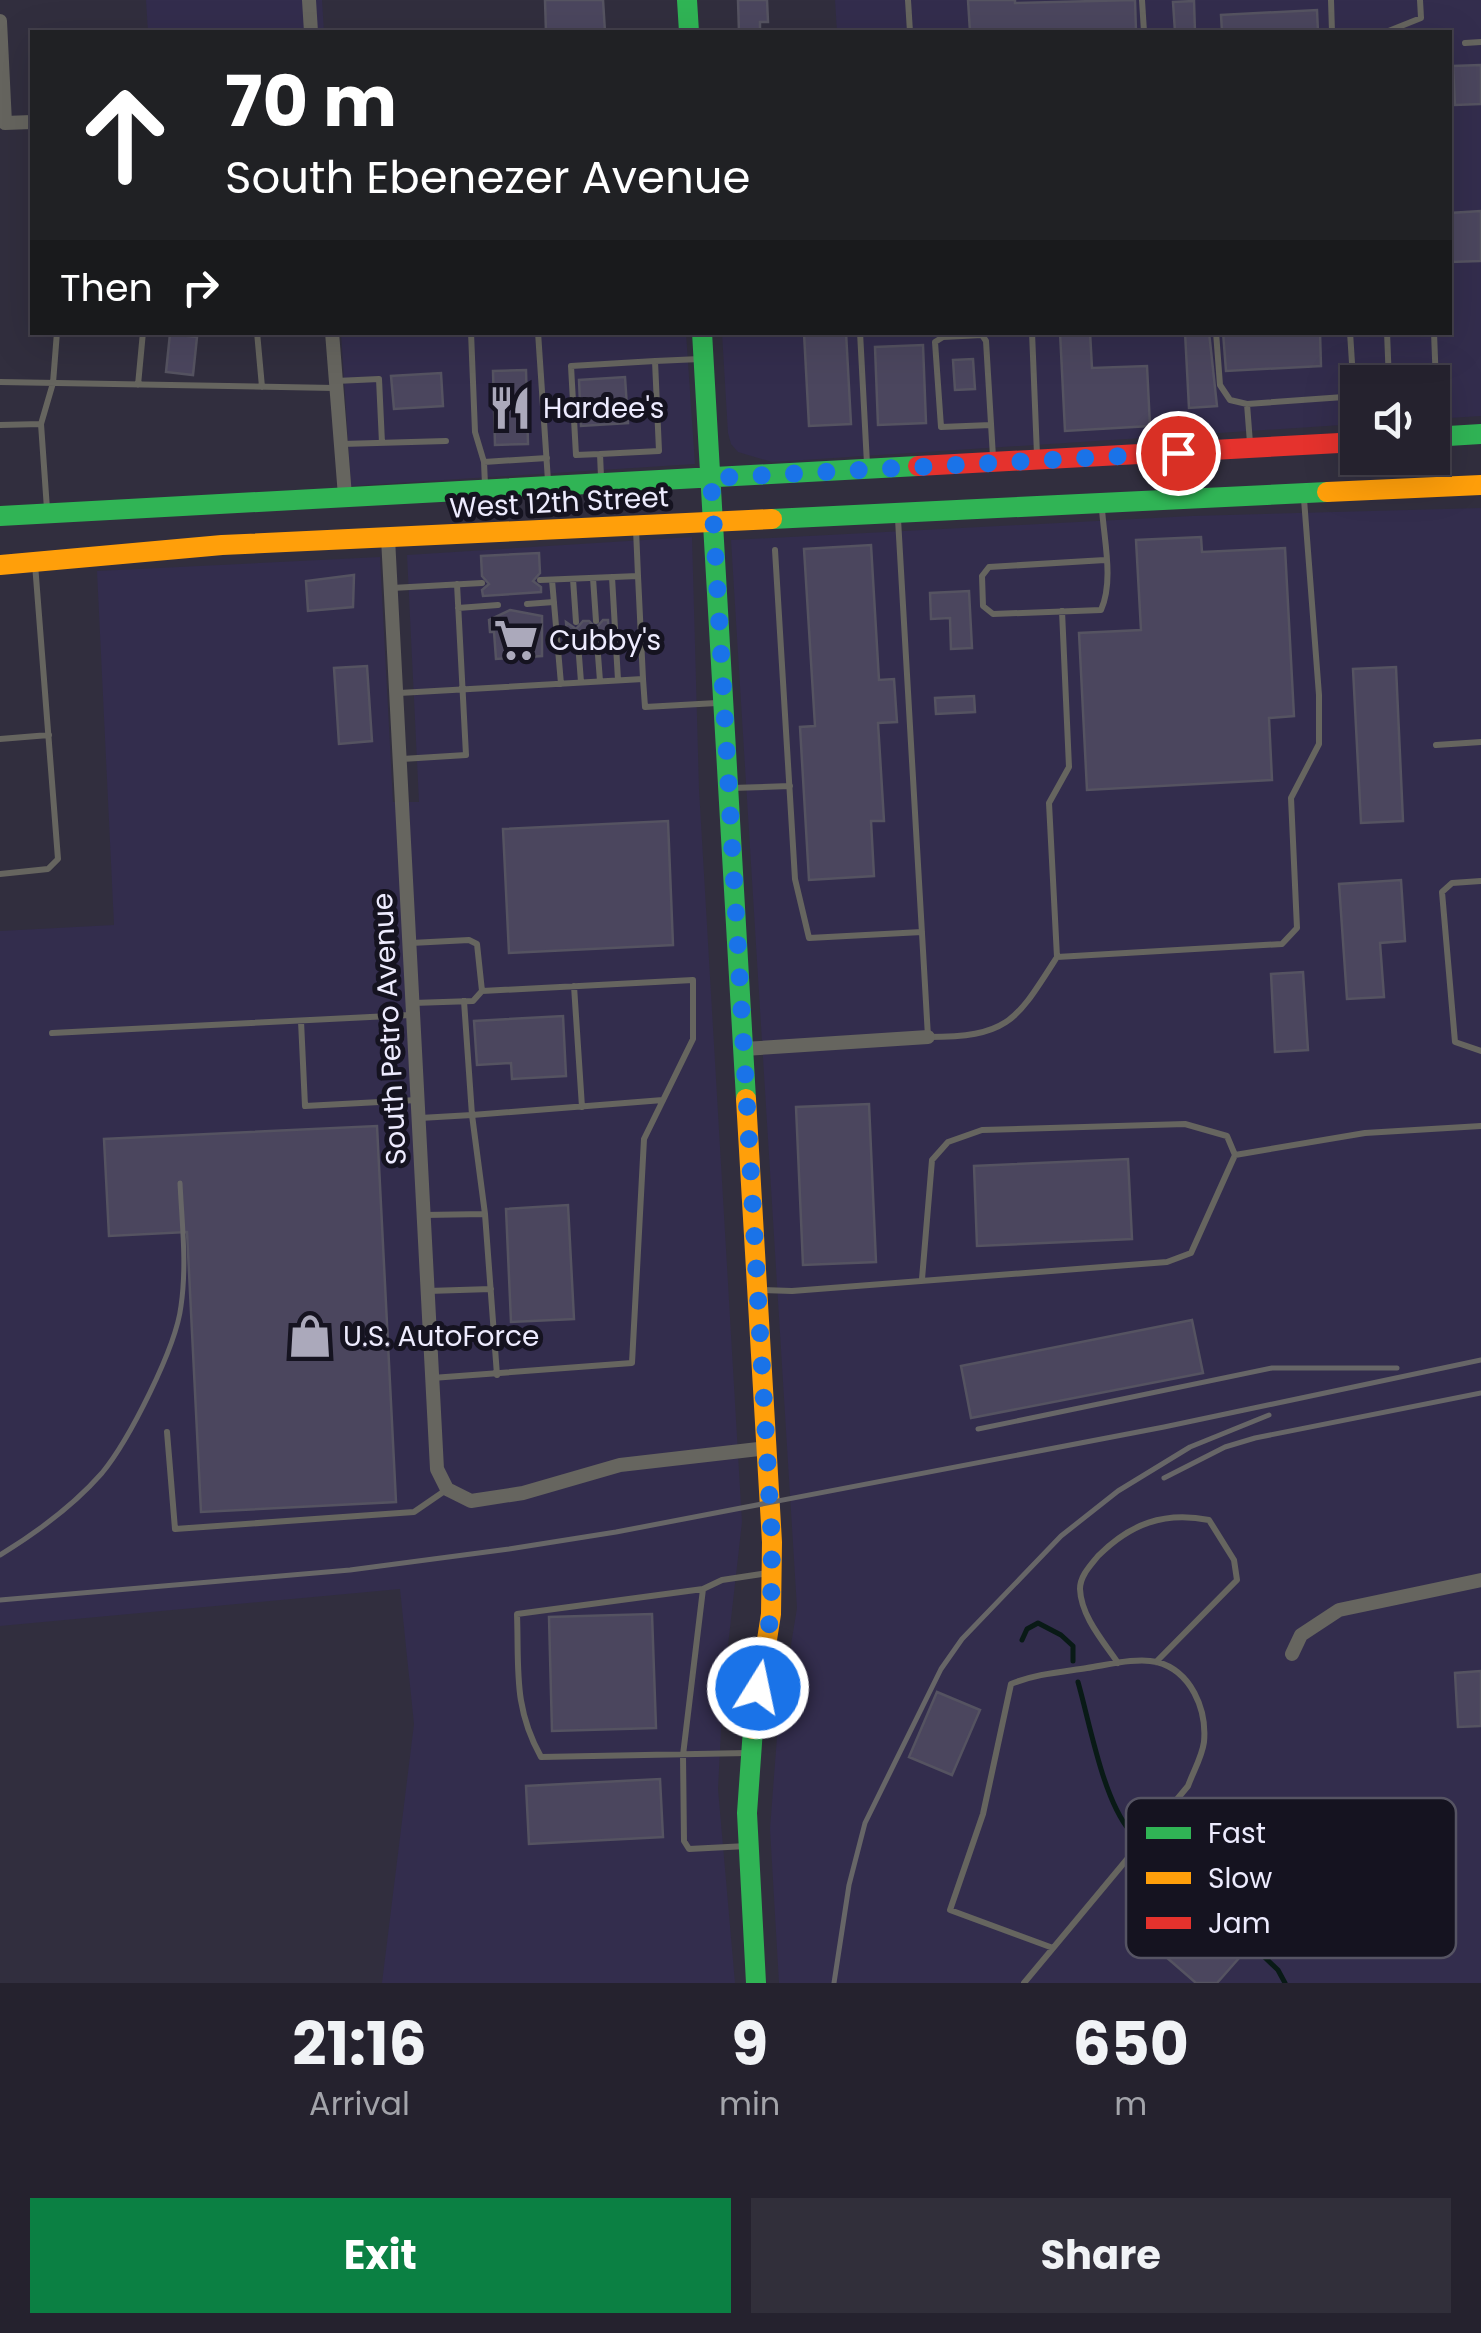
<!DOCTYPE html>
<style>
body{margin:0;font-family:Poppins,sans-serif;background:#312f3a;color:#f1f3f6;height:100vh;display:flex;flex-direction:column;font-size:38px;white-space:nowrap}
*{box-sizing:border-box;margin:0}
p{font-size:32px;color:#a3a4aa}
.icon{flex:none;width:55px;height:55px;fill:none;stroke:currentColor;stroke-width:2;stroke-linecap:round;stroke-linejoin:round}
.map{position:relative;height:1983px;overflow:hidden}
.panel{display:flex;flex-direction:column;background:#25222e;flex:1}
.panel>*{flex:none}
.banner{position:absolute;left:30px;top:30px;width:1422px;height:305px;border-radius:0px;box-shadow:0 10px 40px #0002,0 0 0 2px #423f4a;background:#202124;color:#fff;overflow:hidden}
.tools{position:absolute;left:1340px;top:365px;display:grid;gap:20px}
.tools a{display:grid;place-items:center;width:110px;height:110px;border-radius:0px;background:#25222e;box-shadow:0 10px 40px #0002,0 0 0 2px #423f4a;font-size:50px}
.pin{position:absolute;display:grid;place-items:center;width:85px;height:85px;color:#fff;margin:-42px;border:5px solid #fff;border-radius:50%;box-shadow:0 2px 10px #0007}
.me{position:absolute;width:110px;margin:-55px;rotate:10deg;stroke-linejoin:round;filter:drop-shadow(0 0 8px #0008)}
.turn{display:flex;align-items:center;gap:35px;height:210px;padding:0 30px;font-size:45px}
.turn .icon{width:130px;height:130px;stroke-width:2.5}
.turn b{display:block;font-size:70px;line-height:85px}
.then{display:flex;align-items:center;height:95px;padding:0 30px;background:#0003;gap:20px;font-size:38px}
.eta{display:flex;justify-content:space-evenly;align-items:center;height:170px;text-align:center}
.eta b{font-size:60px;font-weight:700;line-height:70px}
.button{display:flex;gap:20px;margin-top:auto;padding:20px 30px}
.button a{flex:1;height:115px;border-radius:0px;background:#0b8043;color:#fff;font-size:40px;font-weight:700;line-height:115px;text-align:center}
.button a+a{background:#312f3a;color:#f1f3f6}
.map>svg:first-child{display:block}
</style>
<div class="map">
<svg width="1481" height="1983" viewBox="0 0 1481 1983">
<rect width="100%" height="100%" fill="#312e3e"/>
<path fill="#332d4d" d="M146,0H322L324,32H148Z
M835,0H1481V416L1433,419L1432,382H1358L1357,424L772,462L738,452L731,444L728,433L722,333L1450,332V32H837Z
M341,333H686L695,464L351,486Z
M1481,508V1983H779L770,1829L778,1724L797,1608L731,540L1192,516Z
M692,537L699,789L742,1522L723,1690L718,1789L735,1983H382L414,1724L400,1589L0,1626V931L114,925L97,571L380,557L393,802H419L407,555Z"/>
<g fill="none" stroke-linecap="round" stroke-linejoin="round">
<path stroke="#091a16" stroke-width="5" d="M1022,1640L1027,1629L1038,1623L1061,1635L1073,1646V1661
M1078,1682C1090,1724 1103,1799 1130,1831
M1154,1851L1178,1893L1255,1948L1278,1970L1285,1983"/>
</g>
<path fill="#4b465e" stroke="#555361" stroke-width="2.5" d="M545,0H603L605,32H546Z
M738,0H767L768,22H760V32H739Z
M968,0H1015V3L1135,0L1136,32H970Z
M1194,1L1195,32H1175L1173,2Z
M1317,10L1318,32H1222L1221,15Z
M1481,65V104L1455,105L1453,66Z
M1481,211V261L1450,262V213Z
M846,332L851,424L809,426L804,333Z
M1060,332H1090L1092,368L1147,366L1150,426L1065,431Z
M1185,332H1209L1217,406L1189,408Z
M1223,332H1320L1321,366L1226,371Z
M170,334L197,337L193,375L166,372Z
M923,345L926,423L878,425L875,347Z
M973,359L975,389L955,390L953,360Z
M526,370L528,444L495,445L493,371Z
M441,373L443,406L394,409L391,376Z
M625,377L628,423L581,426L579,380Z
M1201,537L1202,552L1285,548L1294,716L1269,718L1272,780L1087,790L1079,633L1141,630L1136,540Z
M871,545L879,680L894,679L897,722L878,723L884,821H871L874,876L809,880L800,727L815,726L804,549Z
M539,553L540,573L533,581L541,587V592L483,596L482,590L489,584L482,576L481,556Z
M354,575L353,607L308,611L306,581Z
M969,591L972,648L951,649L950,618L931,619L930,593Z
M510,610L542,616V656L496,659L494,632H490L489,620Z
M603,620H608L609,642H604L597,635L590,643H585L578,636L568,644L566,622L576,629L583,621H589L596,628Z
M367,666L372,741L339,744L334,668Z
M1396,667L1403,821L1361,823L1353,669Z
M974,696L975,712L936,714L935,698Z
M668,821L673,945L509,953L503,829Z
M1401,880L1405,941L1380,943L1384,997L1347,999L1339,884Z
M1303,972L1308,1050L1275,1052L1271,974Z
M563,1016L566,1076L512,1079L511,1063L477,1065L474,1021Z
M869,1104L876,1262L803,1265L796,1107Z
M377,1126L396,1502L201,1512L187,1232L109,1236L104,1139Z
M1128,1159L1132,1239L977,1246L974,1166Z
M568,1205L574,1319L511,1322L506,1209Z
M1192,1320L1203,1373L971,1418L961,1366Z
M652,1614L656,1728L552,1731L549,1617Z
M1481,1671V1726L1458,1727L1455,1673Z
M937,1692L980,1710L952,1775L909,1757Z
M660,1779L663,1837L529,1844L526,1786Z
M1188,1913L1240,1957L1217,1983H1196L1157,1949Z"/>
<g fill="none" stroke-linecap="round" stroke-linejoin="round">
<path stroke="#66655f" stroke-width="6" d="M908,0L910,32
M1142,0L1144,32
M1331,0L1332,32
M1386,32L1421,18L1420,0
M1465,43L1481,42
M257,332L262,387
M471,332L475,432L484,462L547,458
M538,332L548,481
M860,332L867,464
M1032,332L1037,455
M1216,332L1220,385L1230,400L1247,404L1358,396
M1350,332L1357,441
M1387,332L1389,382
M336,381L379,379L382,443
M0,382L334,388
M138,385L143,332
M1432,389L1436,385L1434,332
M1247,404L1250,443
M0,425L41,424
M991,425L941,427L935,342L943,337L982,335L986,341L993,457
M342,444L446,441
M600,454L576,455L571,366L655,361
M484,462L485,485
M601,477L600,454L659,451L655,361L700,359
M47,509L41,424L53,383L57,332
M1102,509C1104,540 1114,581 1101,610L993,614L983,606L982,576L989,567L1105,560
M898,519L928,1037C1009,1037 1016,1021 1057,957L1282,944L1297,928L1291,798L1319,744V695L1304,499
M775,550L795,879L809,938L922,932
M612,577L618,680
M593,578L596,621
M573,579L576,622
M540,580L638,576L636,529
M552,580L561,684
M392,588L482,583
M527,604L554,602
M458,608L498,605
M597,642L600,681
M578,643L581,682
M643,679L645,707L717,703
M399,693L643,679L638,576
M0,739L49,735
M1436,745L1481,742
M402,759L466,755L457,584
M731,788L790,786
M0,874L48,869L58,859L35,564
M1481,881L1452,883L1442,892L1455,1042L1481,1051
M411,943L469,940L477,944L482,991L473,1001L413,1003
M1057,957L1049,803L1069,767L1062,611
M574,986L582,1107
M301,1021L305,1106L417,1100
M52,1033L410,1015
M420,1118L472,1115L464,1001
M1235,1155L1365,1133L1481,1126
M485,1214L497,1375
M424,1215L485,1214L472,1115L663,1100
M759,1290L792,1291L1167,1262L1191,1253L1235,1155L1227,1136L1185,1124L982,1130L948,1142L932,1160L922,1279
M428,1291L491,1289
M432,1378L632,1363L644,1139L693,1039V980L482,991
M167,1432L175,1529L414,1512L446,1490
M703,1589L517,1614C519,1669 513,1707 541,1757L748,1753
M1118,1663C1103,1641 1081,1616 1080,1589C1080,1576 1090,1566 1098,1556C1130,1524 1164,1511 1209,1520L1234,1560L1237,1580L1156,1662
M747,1846L689,1849L684,1841L683,1755L703,1589L722,1580L768,1573
M1024,1983L1188,1786C1193,1772 1202,1757 1204,1742C1207,1709 1191,1671 1157,1662C1137,1657 1107,1665 1087,1668C1061,1672 1035,1674 1011,1684L983,1814L950,1910L1053,1948"/>
<path stroke="#66655f" stroke-width="14" d="M309,0L311,32
M0,21L5,123L32,122
M332,332L345,496
M388,538L437,1469L447,1489L471,1501L523,1493L620,1465L767,1448
M744,1049L928,1037
M1292,1654L1301,1635L1339,1610L1481,1580"/>
<path stroke="#30b455" stroke-width="20" d="M687,0L689,32
M702,332L746,1099
M1432,437L1481,434
M0,516L918,466
M772,519L1327,492
M753,1729L747,1813L756,1983"/>
<path stroke="#ff9f0a" stroke-width="20" d="M1327,492L1481,485
M0,565L222,545L772,519
M746,1099L772,1542L771,1614L753,1729"/>
<path stroke="#e5322d" stroke-width="20" d="M918,466L1358,442"/>
<path stroke="#676667" stroke-width="5" d="M978,1429L1272,1368H1397
M1164,1478L1225,1447L1255,1438L1481,1393
M0,1555C36,1533 74,1505 102,1473C129,1440 176,1348 181,1306C187,1265 182,1224 180,1183
M0,1600L350,1570L509,1549L616,1532L1164,1427L1481,1360
M834,1983L849,1885L865,1823L941,1669L962,1639L1061,1536L1118,1491L1190,1447L1269,1415"/>
</g>
<g fill="none" stroke-linecap="round" stroke-linejoin="round">
<path stroke="#1a73e8" stroke-width="18" stroke-dasharray="0 32.4" d="M758,1688L771,1614L772,1542L711,478L1178,453"/>
</g>
<defs>
<g id="restaurant-bare" transform="scale(3.45)"><path d="M-5-6h1v4h1v-4h1v4h1v-4h1v5L-1.5 .5V6h-2V.5L-5-1ZM5-6V6H3V1.5H1.5Q1.5-4 5-6Z" fill="#aba9bb" stroke="#151320" stroke-width="2.5" paint-order="stroke"/></g>
<g id="supermarket-bare" transform="scale(3.45)"><path d="M-6-5.5h2.5l.6 2H6L4.5 2H-2.5L-4.4-4H-6ZM-1.5 3.2a1.3 1.3 0 1 0 .1 0ZM3 3.2a1.3 1.3 0 1 0 .1 0Z" fill="#aba9bb" stroke="#151320" stroke-width="2.5" paint-order="stroke"/></g>
<g id="shop-bare" transform="scale(3.45)"><path d="M-5-2.5h2.3a2.7 3.5 0 0 1 5.4 0H5L5.5 6h-11ZM-1.5-2.5h3a1.5 2.3 0 0 0-3 0Z" fill="#aba9bb" stroke="#151320" stroke-width="2.5" paint-order="stroke"/></g>
</defs>
<g fill-rule="evenodd">
<use href="#restaurant-bare" x="510" y="408"/>
<use href="#supermarket-bare" x="516" y="640"/>
<use href="#shop-bare" x="310" y="1336"/>
</g>
<g text-anchor="middle" stroke-width="10" stroke-linejoin="round" paint-order="stroke">
<g font-size="28" fill="#edebfe" stroke="#151320" text-anchor="start">
<text x="543" y="418">Hardee's</text>
<text x="549" y="650">Cubby's</text>
<text x="343" y="1346">U.S. AutoForce</text>
</g>
<g font-size="28" fill="#edebfe" stroke="#151320">
<text transform="translate(559 502) rotate(-3)" y="10">West 12th Street</text>
<text transform="translate(389 1029) rotate(-93)" y="10">South Petro Avenue</text>
</g>
</g>
<rect x="1126" y="1798" width="330" height="160" rx="15" fill="#151320" stroke="#565463" stroke-width="2.5"/>
<rect x="1146" y="1827" width="45" height="12" fill="#30b455"/>
<rect x="1146" y="1872" width="45" height="12" fill="#ff9f0a"/>
<rect x="1146" y="1917" width="45" height="12" fill="#e5322d"/>
<g font-size="28" fill="#edebfe">
<text x="1208" y="1843">Fast</text>
<text x="1208" y="1888">Slow</text>
<text x="1208" y="1933">Jam</text>
</g>
</svg>
<div class="tools">
<a><svg class="icon" aria-label="sound" viewBox="0 0 24 24"><path d="M4 9h4l5-4v14l-5-4H4zM17 9q2 3 0 6"/></svg></a>
</div>
<div class="pin" style="left:1178px;top:453px;background:#d93025"><svg class="icon" aria-label="arrive" viewBox="0 0 24 24"><path d="M6 21V4h12l-3 4 3 4H6"/></svg></div>
<svg class="me" style="left:758px;top:1688px" viewBox="-20 -20 40 40"><circle r="17" fill="#1a73e8" stroke="#fff" stroke-width="3"/><path d="M0-11L8 9 0 5-8 9z" fill="#fff"/></svg>
<div class="banner">
<div class="turn"><svg class="icon" aria-label="ahead" viewBox="0 0 24 24"><path d="M12 20V5M6 11l6-6 6 6"/></svg><div><b>70 m</b>South Ebenezer Avenue</div></div>
<div class="then">Then<svg class="icon" aria-label="right" viewBox="0 0 24 24"><path d="M7 20v-9h11M14 6l5 5-5 5"/></svg></div>
</div>
</div>
<section class="panel">
<div class="eta">
<div><b>21:16</b><p>Arrival</p></div>
<div><b>9</b><p>min</p></div>
<div><b>650</b><p>m</p></div>
</div>
<div class="button"><a>Exit</a><a>Share</a></div>
</section>
